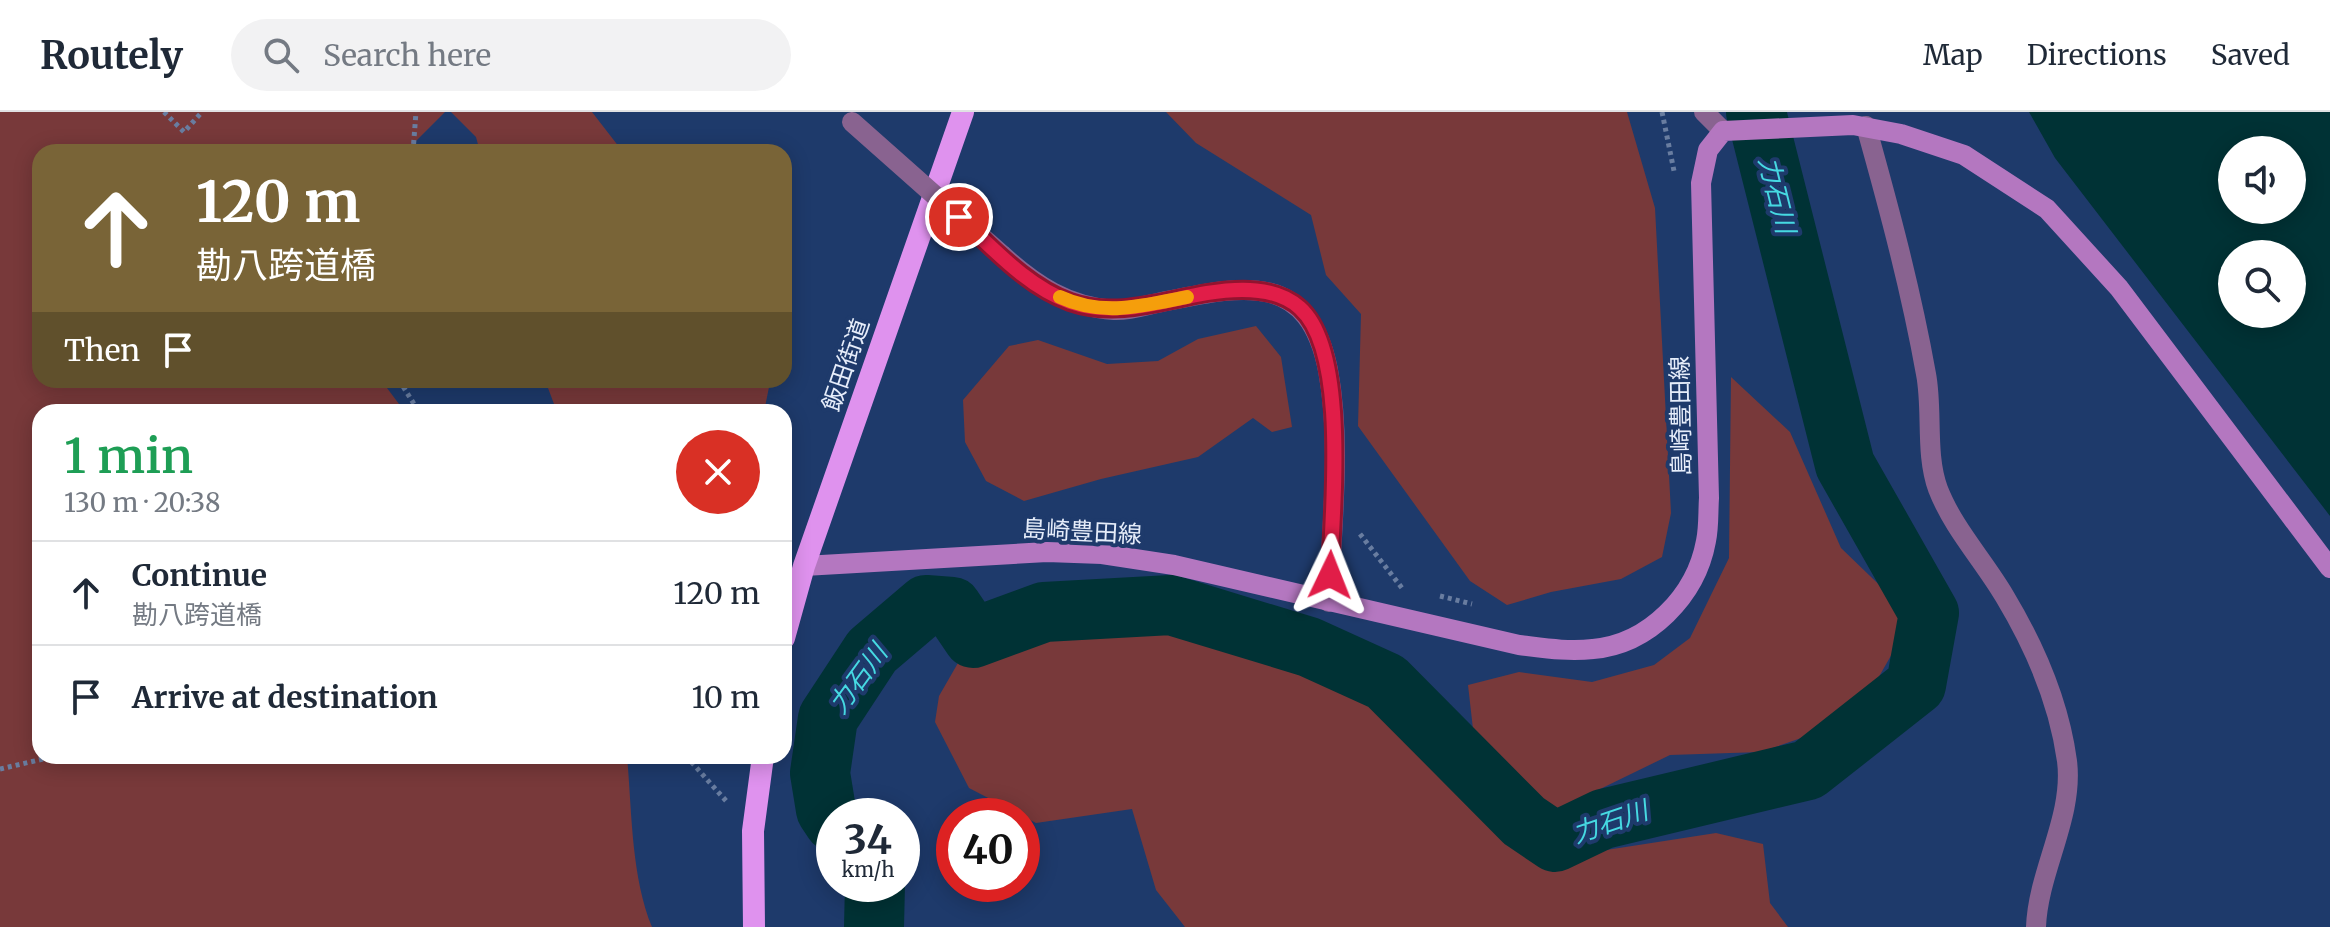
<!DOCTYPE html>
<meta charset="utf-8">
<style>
body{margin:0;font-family:Merriweather,"Noto Sans JP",serif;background:#f2f2f3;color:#1f2937;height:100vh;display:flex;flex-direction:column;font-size:30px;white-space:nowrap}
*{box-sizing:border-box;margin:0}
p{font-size:26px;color:#747a83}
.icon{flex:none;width:44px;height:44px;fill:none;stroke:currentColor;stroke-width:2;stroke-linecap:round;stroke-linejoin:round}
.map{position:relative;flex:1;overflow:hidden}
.side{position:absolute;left:32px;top:292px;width:760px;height:360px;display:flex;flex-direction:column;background:#fff;border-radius:24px;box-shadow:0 4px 20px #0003}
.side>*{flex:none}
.guide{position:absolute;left:32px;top:32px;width:760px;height:244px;border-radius:24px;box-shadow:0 4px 20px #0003;background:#796437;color:#fff;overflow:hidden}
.controls{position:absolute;left:2218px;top:24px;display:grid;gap:16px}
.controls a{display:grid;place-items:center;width:88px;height:88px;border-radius:50%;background:#fff;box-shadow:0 4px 20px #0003;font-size:40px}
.speed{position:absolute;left:816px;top:686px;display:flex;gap:16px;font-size:40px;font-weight:700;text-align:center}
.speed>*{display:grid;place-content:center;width:104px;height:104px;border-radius:50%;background:#fff;box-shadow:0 4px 20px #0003;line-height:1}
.speed small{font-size:20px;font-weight:400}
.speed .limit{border:12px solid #d22;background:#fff;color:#111}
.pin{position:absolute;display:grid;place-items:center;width:68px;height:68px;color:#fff;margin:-34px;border:4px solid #fff;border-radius:50%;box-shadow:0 2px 8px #0007}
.me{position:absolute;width:88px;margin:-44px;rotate:2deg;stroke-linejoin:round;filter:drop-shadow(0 0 6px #0008)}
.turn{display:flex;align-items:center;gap:28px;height:168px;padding:0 32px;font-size:36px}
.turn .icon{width:104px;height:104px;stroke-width:2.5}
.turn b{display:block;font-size:56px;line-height:68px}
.then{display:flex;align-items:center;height:76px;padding:0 32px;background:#0003;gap:16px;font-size:30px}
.round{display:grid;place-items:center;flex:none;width:84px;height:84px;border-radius:42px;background:#f2f2f3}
.overview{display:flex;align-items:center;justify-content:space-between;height:136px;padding:0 32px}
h1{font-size:48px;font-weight:600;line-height:60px;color:#1e9e55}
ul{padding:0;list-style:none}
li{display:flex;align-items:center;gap:24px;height:104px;padding:0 32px;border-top:2px solid #e0e1e3}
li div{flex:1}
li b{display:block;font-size:30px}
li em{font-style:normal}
header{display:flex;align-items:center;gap:48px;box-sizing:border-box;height:112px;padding:0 40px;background:#fff;border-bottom:2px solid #e0e1e3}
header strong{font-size:38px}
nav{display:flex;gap:44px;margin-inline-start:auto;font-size:28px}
.search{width:560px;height:72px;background:#f2f2f3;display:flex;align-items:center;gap:20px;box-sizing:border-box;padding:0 28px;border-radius:44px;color:#747a83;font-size:30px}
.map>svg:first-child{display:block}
</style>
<header>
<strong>Routely</strong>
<div class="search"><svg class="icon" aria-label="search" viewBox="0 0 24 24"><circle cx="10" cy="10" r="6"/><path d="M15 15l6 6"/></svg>Search here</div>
<nav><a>Map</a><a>Directions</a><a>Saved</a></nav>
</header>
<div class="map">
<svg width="2330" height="815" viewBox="0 0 2330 815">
<rect width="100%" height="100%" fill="#1e3a6b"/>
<path fill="#78393a" d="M0,0H445L405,40H40V268H381L405,300H40V644H627C632,699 631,764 652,815H0Z
M451,0H592L623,40H480L476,25Z
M1166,0H1627L1655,96L1671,401L1662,445L1621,467L1551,480L1507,493L1470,469L1358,314L1361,202L1326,163L1311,103L1196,31Z
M1256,214L1281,245L1292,315L1272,320L1253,306L1198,345L1101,367L1024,389L986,369L965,330L963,288L1009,234L1038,228L1107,252L1158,249L1198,227Z
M1731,265L1790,320L1841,436L1897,490L1904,521L1877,568L1807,624L1761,640L1670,643L1557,698L1521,673L1473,617L1468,573L1519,560L1592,570L1654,553L1690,526L1729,446Z
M545,268H765L769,275L764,300H557Z
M1095,517L1171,518L1278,541L1358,586L1430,641L1508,725L1548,747L1716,721L1763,732L1770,791L1788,815H1185L1156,778L1132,697L1036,711L969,676L935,610L939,584L962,544L993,537L1029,523Z"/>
<path fill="#003235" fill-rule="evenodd" d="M2029,0H2330V404L2055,46ZM2232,38H2292V98H2232ZM2232,142H2292V202H2232Z"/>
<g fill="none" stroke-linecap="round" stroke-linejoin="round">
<path stroke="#003235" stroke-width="60" d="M834,710L826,698L820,661L828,606L872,539L926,493L952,495L973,526L1044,500L1171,493L1309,535L1386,570L1524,709L1555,730L1603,707L1808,658L1916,573L1929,501L1845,353L1756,0
M874,815L875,772"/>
<path stroke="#697da0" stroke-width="5" stroke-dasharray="4 4" stroke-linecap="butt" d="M164,0L184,20L202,0
M1662,0L1674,59
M413,40L416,0
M399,268L419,300
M1360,422L1402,476
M1440,484L1472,492
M686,644L728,691
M0,657L56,644"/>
<path stroke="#896390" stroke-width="20" d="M1704,0L1723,19
M1866,14C1889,96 1911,178 1926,262C1933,298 1925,342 1938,377C1953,416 1984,449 2005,485C2035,535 2059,590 2067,649C2074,705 2038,759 2036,815"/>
<path stroke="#896390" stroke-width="20" d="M1002,143C1035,173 1068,195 1114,198C1129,199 1147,193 1162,190C1241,174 1308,157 1328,258C1342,333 1331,414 1329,490"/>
<path stroke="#b477c0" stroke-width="20" d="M804,454L1047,440L1102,442L1174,453L1519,533C1544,536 1568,540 1593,537C1649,532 1696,484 1706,429C1709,415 1708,400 1709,386L1701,71L1708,38L1723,19L1853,13L1901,22L1964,43L2047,97L2119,176L2330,456"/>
<path stroke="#df92ee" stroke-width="22" d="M784,526L804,454L963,0
M754,815L753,719L763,644"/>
<path stroke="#896390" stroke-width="20" d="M852,10L1002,143"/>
</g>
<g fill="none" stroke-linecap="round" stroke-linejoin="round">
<g stroke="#92132f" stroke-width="20">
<path id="route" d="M959,105C992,135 1026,174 1070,190C1116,206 1161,189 1207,181C1238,176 1276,174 1300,196C1349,240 1332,400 1330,463"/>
</g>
<use href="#route" stroke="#e11d48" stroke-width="14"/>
<path stroke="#f59e0b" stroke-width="14" d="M1060,185C1103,205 1142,194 1187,185"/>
</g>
<g text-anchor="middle" stroke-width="8" stroke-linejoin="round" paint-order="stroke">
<g font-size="24" fill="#e6edfa" stroke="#1e3a6b">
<text transform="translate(846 253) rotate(-71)" y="8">飯田街道</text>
<text transform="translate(1681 304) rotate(-91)" y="8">島崎豊田線</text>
<text transform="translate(1082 420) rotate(3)" y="8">島崎豊田線</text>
</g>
<g font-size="26" font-style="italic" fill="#46d9e2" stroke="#1e3a6b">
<text transform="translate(1777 83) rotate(76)" y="9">力石川</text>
<text transform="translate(858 567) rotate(-54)" y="9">力石川</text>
<text transform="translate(1610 710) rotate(-19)" y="9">力石川</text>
</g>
</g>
</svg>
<div class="controls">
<a><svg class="icon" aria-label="sound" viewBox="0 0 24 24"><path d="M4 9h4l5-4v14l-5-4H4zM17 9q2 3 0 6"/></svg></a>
<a><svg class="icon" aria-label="search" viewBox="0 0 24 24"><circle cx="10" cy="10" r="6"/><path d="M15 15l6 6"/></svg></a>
</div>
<div class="speed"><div>34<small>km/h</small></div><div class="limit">40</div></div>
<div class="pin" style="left:959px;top:105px;background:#d93025"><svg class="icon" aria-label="arrive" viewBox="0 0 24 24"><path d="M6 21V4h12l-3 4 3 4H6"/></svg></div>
<svg class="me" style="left:1330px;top:463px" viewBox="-20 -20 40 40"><path d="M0-17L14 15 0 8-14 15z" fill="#e11d48" stroke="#fff" stroke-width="4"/></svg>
<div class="guide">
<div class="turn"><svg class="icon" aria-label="ahead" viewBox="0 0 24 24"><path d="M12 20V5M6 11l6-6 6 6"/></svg><div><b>120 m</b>勘八跨道橋</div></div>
<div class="then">Then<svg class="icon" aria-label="arrive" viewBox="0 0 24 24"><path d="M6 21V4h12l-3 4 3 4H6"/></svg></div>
</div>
<section class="side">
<div class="overview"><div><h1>1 min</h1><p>130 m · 20:38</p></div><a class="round" style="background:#d93025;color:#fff"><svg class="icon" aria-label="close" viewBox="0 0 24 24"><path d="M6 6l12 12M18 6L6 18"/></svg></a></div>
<ul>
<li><svg class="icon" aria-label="ahead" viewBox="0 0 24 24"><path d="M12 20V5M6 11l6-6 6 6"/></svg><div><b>Continue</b><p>勘八跨道橋</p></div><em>120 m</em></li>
<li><svg class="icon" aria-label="arrive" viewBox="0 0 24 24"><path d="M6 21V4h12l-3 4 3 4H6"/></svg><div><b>Arrive at destination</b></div><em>10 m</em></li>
</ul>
</section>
</div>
